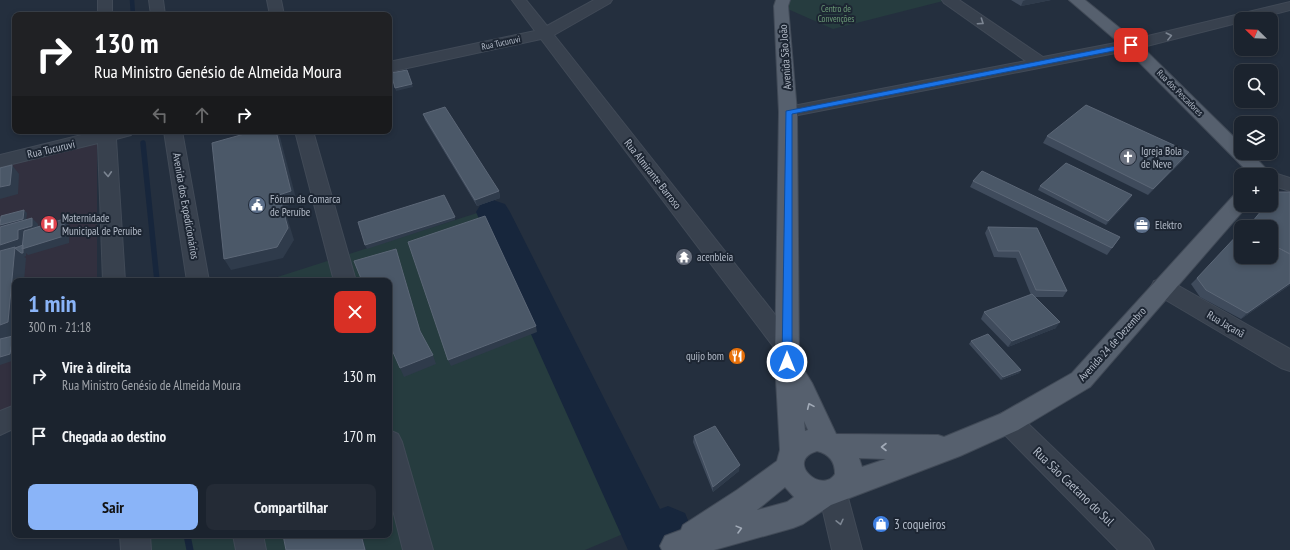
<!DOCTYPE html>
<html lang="pt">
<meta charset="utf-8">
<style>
body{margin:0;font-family:"PT Sans Narrow",sans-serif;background:#242b36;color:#f1f3f6;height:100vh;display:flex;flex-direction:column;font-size:15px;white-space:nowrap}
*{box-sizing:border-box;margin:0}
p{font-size:13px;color:#a0a4aa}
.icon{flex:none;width:22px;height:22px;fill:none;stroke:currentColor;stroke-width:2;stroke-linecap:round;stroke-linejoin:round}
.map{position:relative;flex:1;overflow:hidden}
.side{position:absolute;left:12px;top:278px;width:380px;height:260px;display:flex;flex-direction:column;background:#1b232e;border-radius:8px;box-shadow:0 2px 6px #0003,0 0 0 1px #39404a}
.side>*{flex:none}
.banner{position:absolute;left:12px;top:12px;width:380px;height:122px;border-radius:8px;box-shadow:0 2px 6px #0003,0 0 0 1px #39404a;background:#202124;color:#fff;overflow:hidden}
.needle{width:26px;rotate:293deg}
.buttons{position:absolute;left:1234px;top:12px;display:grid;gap:8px}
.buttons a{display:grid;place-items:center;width:44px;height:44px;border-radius:8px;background:#1b232e;box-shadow:0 2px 6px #0003,0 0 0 1px #39404a;font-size:20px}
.pin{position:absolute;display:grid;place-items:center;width:34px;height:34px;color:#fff;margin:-17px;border-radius:8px;box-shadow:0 2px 6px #0006}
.me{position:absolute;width:44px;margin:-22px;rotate:0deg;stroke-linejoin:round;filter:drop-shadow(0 0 3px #0008)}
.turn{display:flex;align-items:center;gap:14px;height:84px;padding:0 16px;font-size:18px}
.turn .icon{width:52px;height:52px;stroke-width:2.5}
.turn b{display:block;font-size:28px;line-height:34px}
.lanes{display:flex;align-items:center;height:38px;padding:0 16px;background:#0003;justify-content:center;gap:20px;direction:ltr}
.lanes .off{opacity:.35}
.round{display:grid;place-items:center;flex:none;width:42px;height:42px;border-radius:8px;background:#242b36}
.summary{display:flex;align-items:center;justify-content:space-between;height:68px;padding:0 16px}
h1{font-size:24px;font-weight:700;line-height:30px;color:#8ab4f8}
.button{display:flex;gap:8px;margin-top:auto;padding:8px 16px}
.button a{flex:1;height:46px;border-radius:8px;background:#8ab4f8;color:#111;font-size:16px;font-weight:700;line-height:46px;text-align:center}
.button a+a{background:#242b36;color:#f1f3f6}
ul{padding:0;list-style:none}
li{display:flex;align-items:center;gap:12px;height:60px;padding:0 16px}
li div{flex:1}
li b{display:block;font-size:15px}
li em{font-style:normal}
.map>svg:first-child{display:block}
</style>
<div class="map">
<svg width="1290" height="550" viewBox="0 0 1290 550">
<rect width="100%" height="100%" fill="#242f3e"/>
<path fill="#32303f" d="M97,142V281H15V404L0,411V167Z"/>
<path fill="#263c3f" d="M783,0H947L833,29L781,6Z
M502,205L642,526L585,550H142V535H389V281H265Z"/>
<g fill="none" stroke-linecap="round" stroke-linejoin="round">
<path stroke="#17263c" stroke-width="4.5" d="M132,0L133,15"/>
<path stroke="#17263c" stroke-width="5.5" d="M143,143L157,281"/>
<path stroke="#17263c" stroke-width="7" d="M187,535L190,550"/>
<path fill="#17263c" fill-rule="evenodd" d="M493,200L505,204L510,212L660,509L668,506L685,513L692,530L685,547L678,550H628L476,212L481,204Z"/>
<g stroke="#414a57" stroke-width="2">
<path id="minor" d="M98,0H112V15H98Z
M149,0H163L165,15H151Z
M267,0H281L284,15H270Z
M512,0H526L547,26L594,0H612L610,3L554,35L795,340L799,347L795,354L787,357L779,354L541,39L389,72V62L535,31Z
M942,0H959L1043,57L1131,40L1290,2V10L1255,19H1241V22L1131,50L788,117L782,116L779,112L782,108L788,107L1026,61L944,3Z
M98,131H134L131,135L116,139L125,281H103L98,143L0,167V155Z
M164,131H182L209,281H187Z
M295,131H313L356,281H334Z
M1162,279L1170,281L1290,349V371L1281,368L1154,293L1151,287L1154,281Z
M15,405V428L0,435V411Z
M1009,410L1018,414L1149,540L1154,550H1118L1000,430L996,422L1000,414Z
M389,430L398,434L402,442L433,550H403L389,494Z
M833,481L843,485L847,494L862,550H832L819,494L823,485Z
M120,535H150L151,550H121Z
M233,535H263L266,550H236Z"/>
</g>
<g stroke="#414a57" stroke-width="2">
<path id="tertiary" d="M1271,172L1290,178V191L1271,185V175H1263Z"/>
</g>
<g stroke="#414a57" stroke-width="2">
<path id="primary" d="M776,0H790L788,6L797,112L799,362L812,383L836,434L938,435L944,437L1000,414L1072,373L1234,195L1241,193V205H1248L1090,387L1018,430L960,456L831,505L803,524L793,528L714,550H662L660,546L665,536L681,530L683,525L737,490L777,461L780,450L775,362L779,112L774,6ZM804,421L808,430L805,431ZM817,451C829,454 835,461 835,474C822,495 784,461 817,451ZM859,458L886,459L862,467ZM785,487L794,497L787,502L757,510Z
M1069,0H1085L1137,42L1241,144V153H1251L1272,175L1271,176L1251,175L1125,48Z"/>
</g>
<use href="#minor" fill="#38414e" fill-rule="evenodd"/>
<use href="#tertiary" fill="#38414e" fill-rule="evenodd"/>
<use href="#primary" fill="#56606e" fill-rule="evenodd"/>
</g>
<path fill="#3f4b5c" d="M1011,0H1051L1021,6Z
M423,114L499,191L500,198L477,206L425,120Z
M1047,136L1185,158L1148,195L1043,143Z
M973,181L1120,237L1107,255L970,187Z
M1040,186L1130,199L1106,225L1038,190Z
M1290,192V285L1241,319L1200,297L1191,284L1197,278L1241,257Z
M988,227L1037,228L1067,291L1063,297H1034L1056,328L1008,347L981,319L984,312L1031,295L1016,258L994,257L985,233Z
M971,341L1021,370L1019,373L1001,380L969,344Z
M694,436L739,471L713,492L693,442Z"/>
<path fill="#2f3b4b" d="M1026,0H1051L1021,6L1023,1Z
M412,84L413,87L396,91L395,88Z
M276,131H277L280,137L297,202L284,207L294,240L283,258L231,270L224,259L279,195Z
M1189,152L1185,158L1148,195L1153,189Z
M12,165L19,174L18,194L0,199V187Z
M499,191L500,198L477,206L475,200Z
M1132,195L1130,199L1106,225L1108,221Z
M24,210L27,213L26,222L3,229L0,225Z
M455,217V220L367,249L365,245Z
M32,218L38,224V233L64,219L69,225V243L28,255L26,253V256L24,257L26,258L24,281H15V335L13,336L15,338V360L0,365V245L18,230Z
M396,249L423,339L420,331Z
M1290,283V285L1241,319L1247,313Z
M1060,322L1056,328L1008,347L1012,341Z
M536,326L537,332L451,366L448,360Z
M433,355L436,364L404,377L400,368Z
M1021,370L1019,373L1001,380L1003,377Z
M740,465L739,471L713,492V487Z
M361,535H362L366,550H365Z"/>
<path fill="#4b5868" stroke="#5c6777" d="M407,70L412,84L395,88L391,73Z
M1086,105L1189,152L1153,189L1047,136Z
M445,107L499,191L475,200L423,114Z
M255,131H276L291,191L279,195L288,228L277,247L224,259L212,143Z
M1066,163L1132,195L1108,221L1040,186Z
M12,165L10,185L0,187V168Z
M982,171L1120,237L1112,248L973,181Z
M1276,192H1290V254L1271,244V227H1248L1266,205H1271V199Z
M444,195L455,217L365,245L358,222Z
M24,210L23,219L0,225L1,216Z
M485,216L536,326L448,360L408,242Z
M32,218V226L18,230V239L0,245V227Z
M64,219V236L22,249L24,231Z
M988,227L1037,228L1067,291L1036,290L1019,251H998Z
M1241,231V257H1271V244L1290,254V283L1247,313L1206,290L1197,278Z
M23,245V253H21L15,248Z
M15,247L8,322L0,325V251Z
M396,249L420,331L433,355L400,368L389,343V281H362L354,261Z
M1032,294L1060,322L1012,341L984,312Z
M988,334L1021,370L1003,377L971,341Z
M13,336L10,354L0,357V339Z
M715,426L740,465L713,487L694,436Z
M283,535H361L365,550H286Z"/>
<defs><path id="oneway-chevron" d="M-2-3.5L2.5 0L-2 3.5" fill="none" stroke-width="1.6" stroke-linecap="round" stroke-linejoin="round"/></defs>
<g stroke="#7c8592">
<use href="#oneway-chevron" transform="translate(981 22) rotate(34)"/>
<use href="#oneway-chevron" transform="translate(1169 36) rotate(-14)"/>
<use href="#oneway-chevron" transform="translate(108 174) rotate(87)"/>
<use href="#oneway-chevron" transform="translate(840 522) rotate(77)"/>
</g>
<g stroke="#a1aab7">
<use href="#oneway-chevron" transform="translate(810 406) rotate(-114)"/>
<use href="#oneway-chevron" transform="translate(884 447) rotate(-180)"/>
<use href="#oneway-chevron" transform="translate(739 529) rotate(-15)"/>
</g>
<path fill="#1a73e8" stroke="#114b97" d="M1131,43L1135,45L1134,47L792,114V362L790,365L787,366L783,365L782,362L786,111Z"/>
<defs>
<g id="church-disc" transform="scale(0.9)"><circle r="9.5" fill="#6b7280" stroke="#1d2633"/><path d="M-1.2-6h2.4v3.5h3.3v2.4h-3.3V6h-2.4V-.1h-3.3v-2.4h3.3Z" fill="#fff"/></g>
<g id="civic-disc" transform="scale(0.9)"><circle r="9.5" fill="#5c6f8a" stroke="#1d2633"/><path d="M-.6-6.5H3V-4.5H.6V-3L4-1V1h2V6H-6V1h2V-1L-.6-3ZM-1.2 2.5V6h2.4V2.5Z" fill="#fff"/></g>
<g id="hospital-disc" transform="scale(0.9)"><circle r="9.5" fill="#e0444e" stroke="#1d2633"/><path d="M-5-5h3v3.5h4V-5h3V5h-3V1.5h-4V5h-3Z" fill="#fff"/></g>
<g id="office-disc" transform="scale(0.9)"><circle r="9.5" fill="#5c6f8a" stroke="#1d2633"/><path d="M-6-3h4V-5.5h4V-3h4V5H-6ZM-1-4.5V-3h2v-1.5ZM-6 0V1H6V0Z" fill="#fff"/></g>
<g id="temple-disc" transform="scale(0.9)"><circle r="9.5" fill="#6b7280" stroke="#1d2633"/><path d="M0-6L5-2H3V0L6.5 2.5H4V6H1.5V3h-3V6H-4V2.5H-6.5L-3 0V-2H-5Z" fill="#fff"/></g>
<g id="restaurant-disc" transform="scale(0.9)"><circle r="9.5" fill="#e8710a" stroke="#1d2633"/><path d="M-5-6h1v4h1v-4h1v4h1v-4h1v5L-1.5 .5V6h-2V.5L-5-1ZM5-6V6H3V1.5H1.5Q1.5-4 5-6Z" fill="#fff"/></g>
<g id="shop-disc" transform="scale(0.9)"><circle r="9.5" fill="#3f7fe0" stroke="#1d2633"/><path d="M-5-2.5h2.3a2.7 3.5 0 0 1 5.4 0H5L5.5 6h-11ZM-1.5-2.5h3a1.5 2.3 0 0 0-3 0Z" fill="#fff"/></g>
</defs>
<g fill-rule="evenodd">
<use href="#church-disc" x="1128" y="157"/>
<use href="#civic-disc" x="257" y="205"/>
<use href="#hospital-disc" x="49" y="224"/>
<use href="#office-disc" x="1142" y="225"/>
<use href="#temple-disc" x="684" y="257"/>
<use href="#restaurant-disc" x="737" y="356"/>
<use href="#shop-disc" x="881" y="524"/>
</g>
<g text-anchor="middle" stroke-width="4" stroke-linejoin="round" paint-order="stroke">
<g font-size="9" fill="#6b9a76" stroke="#1d2633">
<text x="836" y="12">Centro de<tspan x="836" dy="10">Convenções</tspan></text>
</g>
<g font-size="9" fill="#b4bcc9" stroke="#1d2633">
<text transform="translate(501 43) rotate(-12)" y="3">Rua Tucuruvi</text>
<text transform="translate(1180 93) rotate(45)" y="3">Rua dos Pescadores</text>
</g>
<g font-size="11" fill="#b4bcc9" stroke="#1d2633">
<text transform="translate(785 57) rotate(-94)" y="4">Avenida São João</text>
<text transform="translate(51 149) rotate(-13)" y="4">Rua Tucuruvi</text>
<text transform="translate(653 174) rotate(52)" y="4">Rua Almirante Barroso</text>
<text transform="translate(186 206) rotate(80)" y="4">Avenida dos Expedicionários</text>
<text transform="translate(1226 324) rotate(30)" y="4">Rua Jaçanã</text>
<text transform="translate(1112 344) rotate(-48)" y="4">Avenida 24 de Dezembro</text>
</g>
<g font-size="11" fill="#b4bcc9" stroke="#1d2633" text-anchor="start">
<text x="1141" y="155">Igreja Bola<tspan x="1141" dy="13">de Neve</tspan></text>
<text x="270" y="203">Fórum da Comarca<tspan x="270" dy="13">de Peruíbe</tspan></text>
<text x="62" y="222">Maternidade<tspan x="62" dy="13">Municipal de Peruibe</tspan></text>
<text x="1155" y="229">Elektro</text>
<text x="697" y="261">acenbleia</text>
<text x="724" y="360" text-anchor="end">quijo bom</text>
</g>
<g font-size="13" fill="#b4bcc9" stroke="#1d2633">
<text transform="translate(1074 486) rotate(44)" y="5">Rua São Caetano do Sul</text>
</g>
<g font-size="13" fill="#b4bcc9" stroke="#1d2633" text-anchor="start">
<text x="894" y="529">3 coqueiros</text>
</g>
</g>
</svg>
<div class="buttons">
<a><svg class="needle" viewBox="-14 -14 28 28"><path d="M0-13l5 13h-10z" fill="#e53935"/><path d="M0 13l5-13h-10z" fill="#a0a4aa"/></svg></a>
<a><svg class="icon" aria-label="search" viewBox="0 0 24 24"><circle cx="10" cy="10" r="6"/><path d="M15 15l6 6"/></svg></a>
<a><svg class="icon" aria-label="layers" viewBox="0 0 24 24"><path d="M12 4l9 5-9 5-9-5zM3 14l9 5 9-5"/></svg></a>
<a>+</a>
<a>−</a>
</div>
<div class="pin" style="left:1131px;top:45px;background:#d93025"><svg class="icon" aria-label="arrive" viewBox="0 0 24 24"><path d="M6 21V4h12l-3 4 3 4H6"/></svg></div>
<svg class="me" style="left:787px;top:362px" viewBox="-20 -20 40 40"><circle r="17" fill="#1a73e8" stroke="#fff" stroke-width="3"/><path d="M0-11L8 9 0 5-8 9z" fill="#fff"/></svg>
<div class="banner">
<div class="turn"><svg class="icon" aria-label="right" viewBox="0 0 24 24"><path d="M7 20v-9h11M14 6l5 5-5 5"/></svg><div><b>130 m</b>Rua Ministro Genésio de Almeida Moura</div></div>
<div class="lanes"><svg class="icon off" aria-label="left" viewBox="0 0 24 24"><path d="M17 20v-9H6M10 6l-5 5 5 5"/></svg><svg class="icon off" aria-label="ahead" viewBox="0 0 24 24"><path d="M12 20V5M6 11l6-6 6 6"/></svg><svg class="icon" aria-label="right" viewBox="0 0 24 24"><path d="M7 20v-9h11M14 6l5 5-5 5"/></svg></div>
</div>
<section class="side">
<div class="summary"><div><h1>1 min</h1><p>300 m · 21:18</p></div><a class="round" style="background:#d93025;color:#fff"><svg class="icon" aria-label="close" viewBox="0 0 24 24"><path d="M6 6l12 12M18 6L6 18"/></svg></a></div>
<ul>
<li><svg class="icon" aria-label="right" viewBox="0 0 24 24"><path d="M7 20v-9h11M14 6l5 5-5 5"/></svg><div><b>Vire à direita</b><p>Rua Ministro Genésio de Almeida Moura</p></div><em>130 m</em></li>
<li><svg class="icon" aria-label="arrive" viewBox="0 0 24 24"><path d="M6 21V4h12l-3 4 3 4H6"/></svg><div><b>Chegada ao destino</b></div><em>170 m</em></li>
</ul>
<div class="button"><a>Sair</a><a>Compartilhar</a></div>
</section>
</div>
